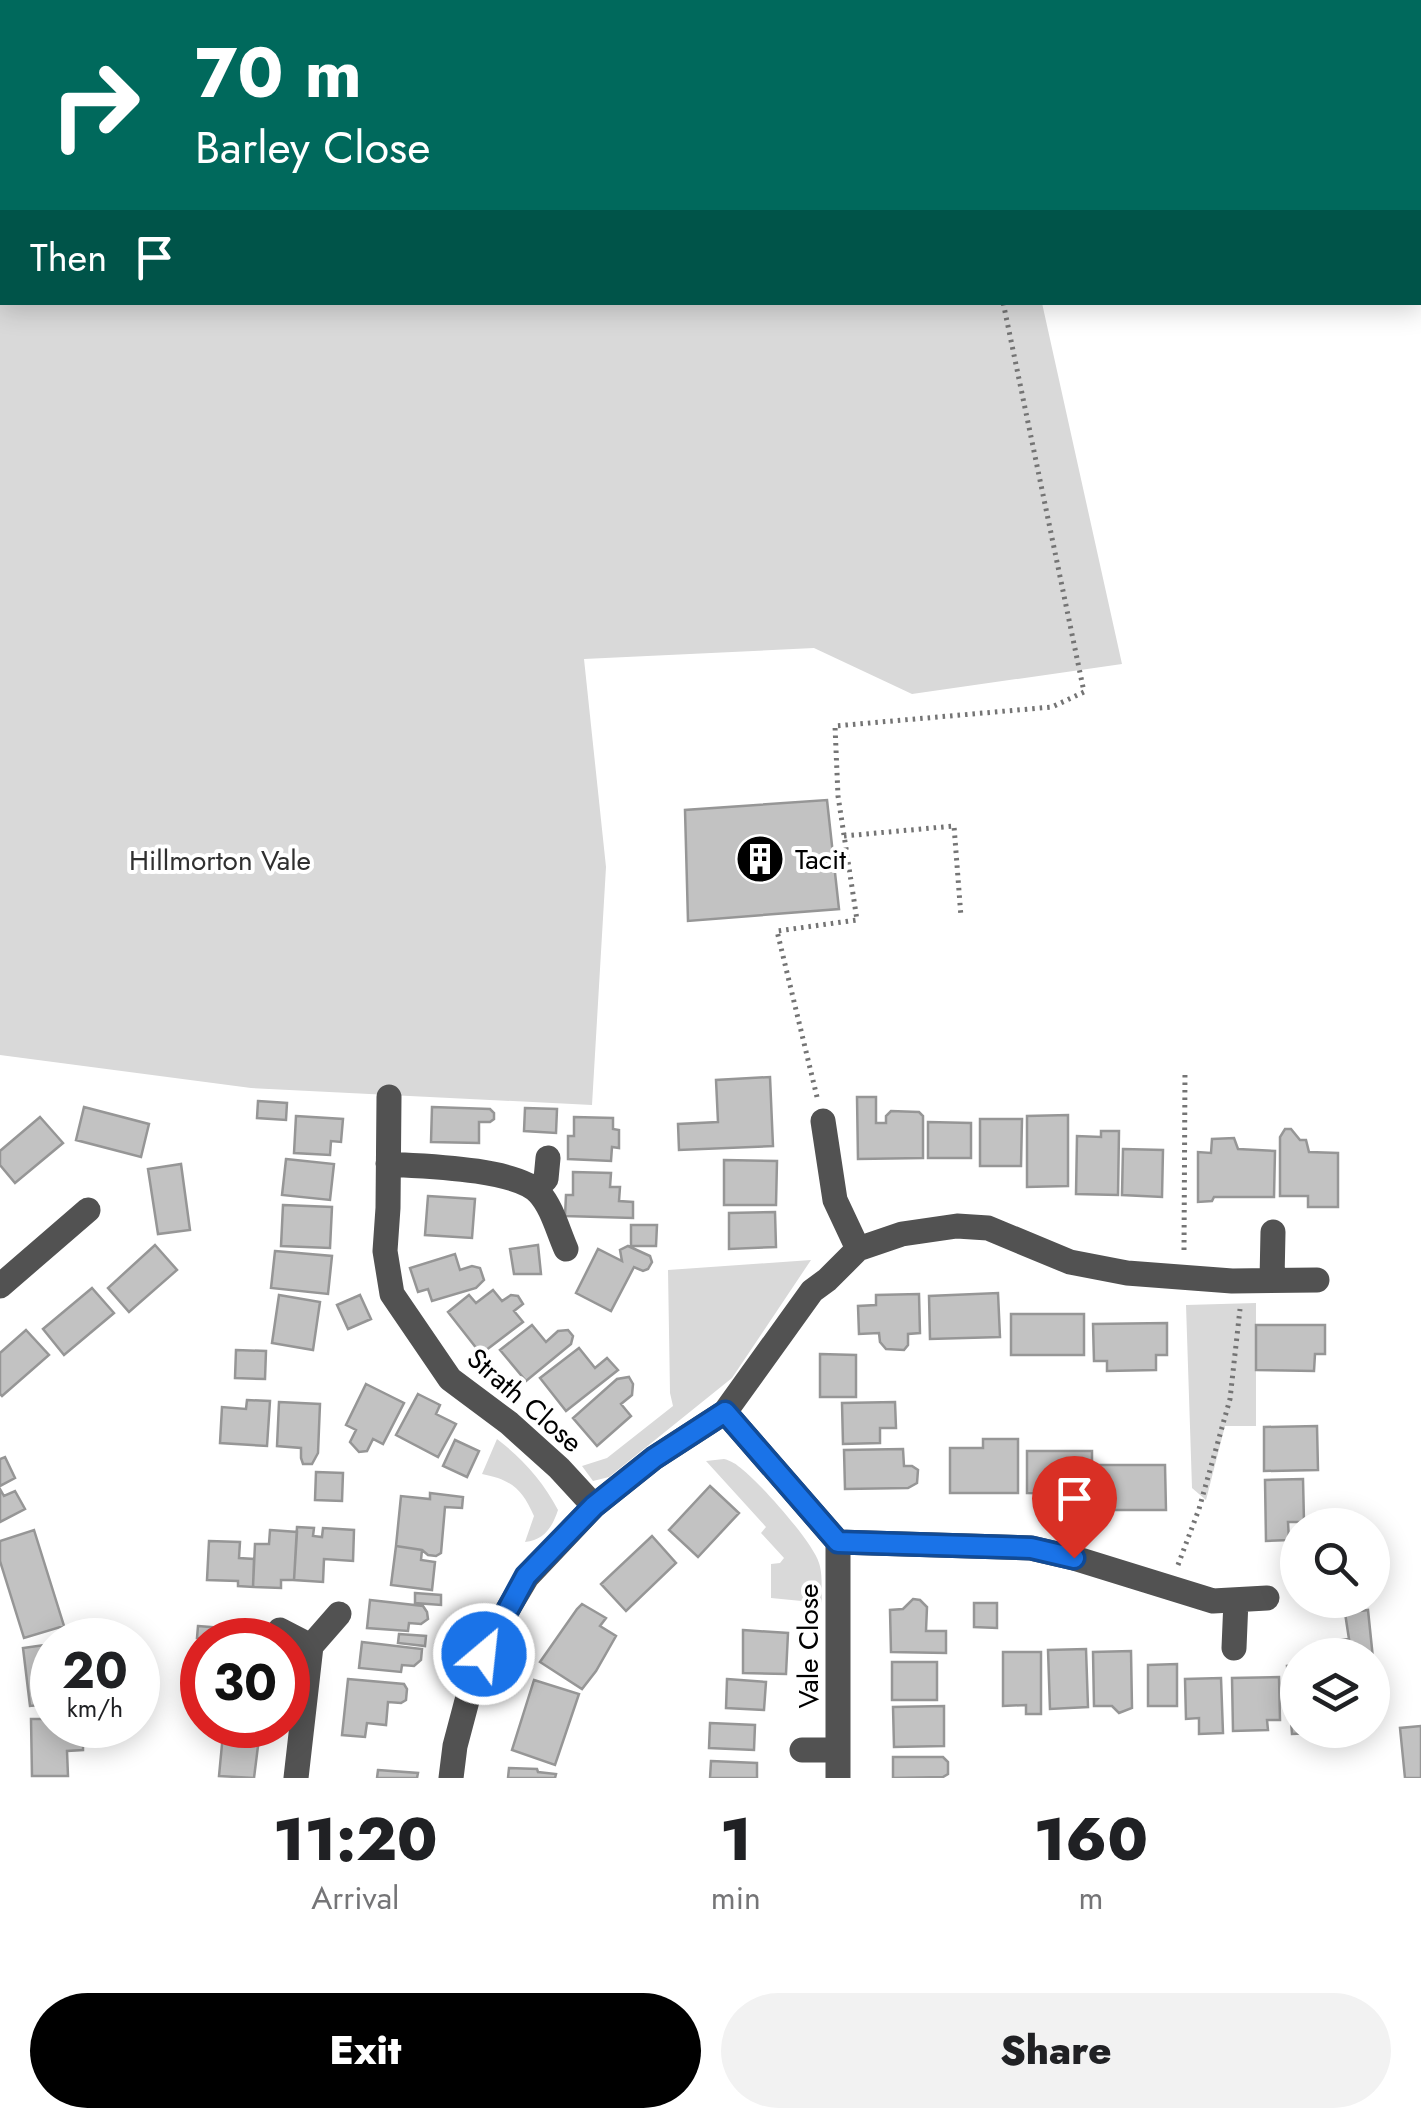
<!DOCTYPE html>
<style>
body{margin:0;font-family:Jost,sans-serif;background:#f2f2f2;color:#202124;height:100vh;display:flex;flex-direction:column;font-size:38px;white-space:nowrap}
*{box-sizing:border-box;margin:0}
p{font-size:32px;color:#757577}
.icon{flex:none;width:55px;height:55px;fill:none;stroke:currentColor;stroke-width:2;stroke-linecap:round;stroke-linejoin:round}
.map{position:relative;height:1778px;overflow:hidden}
.panel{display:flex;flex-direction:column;background:#fff;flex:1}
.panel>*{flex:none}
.top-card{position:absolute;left:0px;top:0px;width:1422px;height:305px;box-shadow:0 5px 25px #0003;background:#00695c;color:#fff;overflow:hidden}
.controls{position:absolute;left:1280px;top:1508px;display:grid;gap:20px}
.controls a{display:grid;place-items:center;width:110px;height:110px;border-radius:50%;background:#fff;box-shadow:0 5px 25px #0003;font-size:50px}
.speed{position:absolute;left:30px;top:1618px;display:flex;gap:20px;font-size:50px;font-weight:700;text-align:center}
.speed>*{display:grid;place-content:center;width:130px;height:130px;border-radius:50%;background:#fff;box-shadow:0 5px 25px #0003;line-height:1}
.speed small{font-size:25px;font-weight:400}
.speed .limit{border:15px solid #d22;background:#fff;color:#111}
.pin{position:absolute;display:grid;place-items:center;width:85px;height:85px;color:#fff;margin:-102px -42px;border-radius:50% 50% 50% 0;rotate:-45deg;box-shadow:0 0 10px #0007}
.pin .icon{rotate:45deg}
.me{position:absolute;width:110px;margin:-55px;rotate:28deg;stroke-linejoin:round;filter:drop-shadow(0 0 8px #0008)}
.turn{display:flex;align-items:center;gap:35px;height:210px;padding:0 30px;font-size:45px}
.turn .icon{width:130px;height:130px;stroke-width:2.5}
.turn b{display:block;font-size:70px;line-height:85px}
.then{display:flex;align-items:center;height:95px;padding:0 30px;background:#0003;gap:20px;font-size:38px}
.eta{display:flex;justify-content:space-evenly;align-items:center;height:170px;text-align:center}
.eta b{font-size:60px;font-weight:800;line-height:70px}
.cta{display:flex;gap:20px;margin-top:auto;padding:20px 30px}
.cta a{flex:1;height:115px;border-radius:60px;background:#000;color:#fff;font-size:40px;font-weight:800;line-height:115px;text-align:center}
.cta a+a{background:#f2f2f2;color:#202124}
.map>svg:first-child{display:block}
</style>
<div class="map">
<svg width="1421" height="1778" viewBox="0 0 1421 1778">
<rect width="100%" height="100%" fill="#fff"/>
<path fill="#d9d9d9" d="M0,0H1097L1085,2H2V302L1042,303L1122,664L912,694L814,648L584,659L606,867L592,1105L251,1088L0,1055Z
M811,1260L732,1378L609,1477L593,1481L582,1466L607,1458L673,1406L670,1393L668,1270Z
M1256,1303V1426H1225L1206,1500L1192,1488L1186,1305Z
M497,1439C523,1459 543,1481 558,1510C552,1528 544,1540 525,1542L534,1516C522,1489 512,1480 482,1474Z
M724,1459C726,1459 737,1464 738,1466C757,1479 813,1542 819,1563C823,1575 821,1590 822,1603L771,1598V1564L780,1563L784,1558L761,1533L766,1527L706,1461Z"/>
<path fill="#c2c2c2" stroke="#969696" stroke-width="2.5" d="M827,800L839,909L688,921L685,810Z
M770,1077L773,1146L679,1150L678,1124L718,1122L716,1080Z
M857,1097H876V1123H886V1116L891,1111L919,1112L923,1116V1158L858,1159Z
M258,1101L287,1103L286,1120L257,1118Z
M84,1107L149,1124L141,1157L76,1140Z
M432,1107L490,1109L494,1113V1119L490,1122H479V1143L431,1142Z
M525,1108L557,1109L556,1133L524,1131Z
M1068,1115V1186L1027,1187V1116Z
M296,1116L343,1119L341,1142L331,1141L330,1155L294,1153Z
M40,1117L63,1143L15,1183L0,1165V1151Z
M574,1117L613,1118V1129L619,1130V1148L612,1147L611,1161L568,1159V1136H574Z
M980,1119H1022L1021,1166H980Z
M928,1122L971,1123V1158H928Z
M1285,1129H1291L1300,1140H1306L1309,1152L1338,1153V1207H1308V1196H1280V1137Z
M1101,1131H1119L1118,1195L1076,1194L1077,1136L1101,1137Z
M1234,1138L1238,1149L1275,1151L1274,1197H1214L1212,1201L1198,1202V1152L1211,1153L1212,1139Z
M1123,1149L1163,1150L1162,1197L1122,1195Z
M286,1159L334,1164L330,1200L282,1195Z
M724,1160L777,1161L776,1205H724Z
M181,1164L190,1230L158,1234L148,1169Z
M573,1172L611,1173L610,1187H620L619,1201L633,1202V1218L565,1216L566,1195H573Z
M428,1196L475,1199L472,1238L425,1235Z
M283,1205L332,1207L330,1248L281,1246Z
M775,1212L776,1247L729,1249V1213Z
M631,1225H657L656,1246H631Z
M155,1245L177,1270L129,1312L108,1288Z
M538,1245L541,1274H514L510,1249Z
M628,1246L650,1256L652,1262L648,1269L643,1271L634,1267L611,1311L576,1293L598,1249L622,1261L620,1250Z
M275,1251L332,1256L328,1294L271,1288Z
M455,1254L460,1270L472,1266L480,1268L484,1280L476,1288L432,1301L428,1289L418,1292L410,1268Z
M92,1288L114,1313L64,1355L43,1329Z
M493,1290L502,1301L511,1295L518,1296L523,1304L514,1311L523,1322L481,1354L448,1312L469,1295L476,1303Z
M998,1293L1000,1337L930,1339L929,1296Z
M919,1294L920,1333L908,1334V1345L904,1350L886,1349L880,1342L879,1333L859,1334L858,1306L876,1305V1295Z
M279,1295L320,1302L313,1350L272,1343Z
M360,1295L371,1319L348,1329L337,1305Z
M1011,1314H1084V1355H1011Z
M1167,1323V1355H1156V1370L1107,1371V1361H1094L1093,1324Z
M532,1325L546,1342L558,1331L568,1330L573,1336L571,1344L526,1381L500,1350Z
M1256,1325H1325V1354H1315L1314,1371L1256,1370Z
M26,1330L49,1355L2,1396L0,1394V1353Z
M579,1348L595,1368L607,1358L618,1370L566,1411L540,1378Z
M236,1350L266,1351L265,1379L235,1378Z
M820,1354L856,1355V1397H820Z
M629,1377L633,1384L632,1395L621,1404L631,1416L597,1446L573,1418L617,1379Z
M366,1384L404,1403L383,1444L373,1439L367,1451L359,1452L350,1442L356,1430L346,1425Z
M418,1394L440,1405L436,1414L456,1424L438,1457L396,1435Z
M247,1400L270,1401L267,1446L220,1443L222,1407L246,1409Z
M279,1402L320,1404L318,1453L312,1464H303L301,1458V1448L277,1446Z
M895,1402L896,1428H880V1443L843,1444L842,1403Z
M1317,1426L1318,1470L1264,1471V1427Z
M983,1439H1018V1493H950V1448H983Z
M455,1440L479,1451L467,1477L443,1466Z
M903,1449L904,1466H912L918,1470L917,1483L908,1488L845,1489L844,1450Z
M1027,1451H1092V1494L1027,1493Z
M5,1457L15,1478L0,1486V1459Z
M1098,1465H1165L1166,1510H1098Z
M316,1472L343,1473L342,1501L315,1500Z
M1303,1479L1304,1522H1288L1289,1540L1266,1541L1265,1480Z
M710,1486L739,1513L698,1557L669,1530Z
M0,1489L4,1496L15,1491L25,1509L0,1522Z
M430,1493L463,1497L462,1508L445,1507L441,1553L436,1556L428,1555L422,1550L396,1546L401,1496L430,1499Z
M297,1527L314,1528L313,1536L322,1537L323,1528L354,1530L353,1561L324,1559L323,1582L294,1580Z
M34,1530L64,1626L24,1638L0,1561V1541Z
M270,1530L297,1532L294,1580H281V1588L253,1587L255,1544H269Z
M652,1536L676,1563L626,1611L601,1584Z
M209,1541L240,1542L239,1558L254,1559L253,1587L238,1586V1581L207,1580Z
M396,1546L422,1550L421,1560L435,1562L432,1590L391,1585Z
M415,1593L441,1595V1605L415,1603Z
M913,1599L920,1600L927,1607L926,1631H946V1653L891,1652L890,1610L903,1609Z
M370,1600L423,1606L427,1612L428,1619L421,1624L409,1623L408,1631L367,1628Z
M974,1603H997V1628L974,1627Z
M582,1604L606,1618L600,1626L616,1636L596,1671L582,1689L540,1662L577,1609Z
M1368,1610L1377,1697L1372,1705V1655H1333L1331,1641L1349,1639L1345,1613Z
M198,1626L235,1629L234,1640L197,1638Z
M743,1630L788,1633L786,1674L743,1673Z
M399,1634L426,1636L425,1646L398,1643Z
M362,1642L422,1649L421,1660L414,1666L402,1665L401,1672L359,1668Z
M52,1644V1704L30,1706L23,1648Z
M1086,1649L1088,1707L1050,1709L1048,1650Z
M1131,1651L1132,1708L1119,1713L1112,1706H1094L1093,1652Z
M1003,1652H1041V1714H1026V1705L1003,1706Z
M892,1662H937V1700H892Z
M1177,1664V1706H1148V1665Z
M1298,1665V1730H1315V1733L1292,1734L1287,1666Z
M1279,1677L1280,1720H1267L1268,1730L1233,1731L1232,1678Z
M1221,1678L1223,1733L1199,1734V1718L1186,1719L1185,1679Z
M348,1679L404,1684L407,1689L406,1700L401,1703L388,1702L386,1725L367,1723L365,1737L342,1735Z
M727,1679L766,1682L764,1710L726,1708Z
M534,1680L579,1694L555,1765L512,1750Z
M944,1706V1746L894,1747L893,1707Z
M31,1719H52V1725H83V1750L67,1751L68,1776H32Z
M710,1723L755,1725L754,1750L709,1748Z
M1421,1726V1778H1405L1400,1728Z
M223,1734L259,1738L254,1778L219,1776Z
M893,1757H943L948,1762V1774L943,1777L893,1778Z
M711,1761L757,1763V1778H710Z
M509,1768L537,1769L538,1772L556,1774L555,1778H508Z
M378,1770L418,1773L417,1778H377Z"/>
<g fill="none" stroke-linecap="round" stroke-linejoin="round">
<path stroke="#747474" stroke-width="5" stroke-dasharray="2.5 5" stroke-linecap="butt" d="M940,0L941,2
M844,836L954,826L961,917
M817,1097L777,931L857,920L838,796L835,726L1052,707L1084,692L1003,302
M1184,1250L1185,1070
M1178,1565L1199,1509L1230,1399L1240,1309"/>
<path stroke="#525252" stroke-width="25" d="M389,1097L388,1208L385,1251L392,1294L450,1379L509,1423L559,1468L594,1506
M823,1121L835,1200L858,1249
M388,1164C421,1166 516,1168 539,1193C552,1207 558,1231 566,1249
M536,1189L546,1179L548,1158
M1272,1280L1273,1232
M0,1286L88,1210
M725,1412L838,1542L1031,1548L1074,1558L1213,1601L1267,1598
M838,1542V1778
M280,1630L311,1646
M1234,1648L1236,1600
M802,1750H837
M296,1778L311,1646L339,1614
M451,1778L455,1746L473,1678L495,1631L527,1577L594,1506L654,1458L725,1412L812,1291L827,1280L858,1249L902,1234L957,1226L988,1228L1070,1262L1127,1273L1232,1281L1317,1280"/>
</g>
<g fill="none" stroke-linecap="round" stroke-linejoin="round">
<g stroke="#114b97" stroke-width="25">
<path id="route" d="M484,1654L526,1576L594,1506L654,1458L725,1412L838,1542L1031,1548L1074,1558"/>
</g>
<use href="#route" stroke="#1a73e8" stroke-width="18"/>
</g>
<defs>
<g id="building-disc" transform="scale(2.5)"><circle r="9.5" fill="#000" stroke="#fff"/><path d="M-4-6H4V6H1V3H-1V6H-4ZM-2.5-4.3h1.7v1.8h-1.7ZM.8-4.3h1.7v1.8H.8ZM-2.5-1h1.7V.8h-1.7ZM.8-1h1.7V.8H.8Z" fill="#fff"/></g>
</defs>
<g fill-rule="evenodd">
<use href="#building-disc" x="760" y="859"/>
</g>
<g text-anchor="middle" stroke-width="8" stroke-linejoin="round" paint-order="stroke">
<g font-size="28" fill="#000" stroke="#fff" text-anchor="start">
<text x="795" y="869">Tacit</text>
</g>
<g font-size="28" fill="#303030" stroke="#fff">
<text x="220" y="870">Hillmorton Vale</text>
</g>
<g font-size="28" fill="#000" stroke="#fff">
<text transform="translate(525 1400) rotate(41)" y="10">Strath Close</text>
<text transform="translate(808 1646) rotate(-90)" y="10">Vale Close</text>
</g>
</g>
</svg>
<div class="controls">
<a><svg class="icon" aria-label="search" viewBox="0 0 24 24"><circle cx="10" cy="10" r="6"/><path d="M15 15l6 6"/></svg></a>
<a><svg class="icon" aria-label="layers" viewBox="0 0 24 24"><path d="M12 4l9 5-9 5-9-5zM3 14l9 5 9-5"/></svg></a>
</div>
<div class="speed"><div>20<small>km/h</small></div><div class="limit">30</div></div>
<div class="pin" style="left:1074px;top:1558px;background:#d93025"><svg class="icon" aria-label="arrive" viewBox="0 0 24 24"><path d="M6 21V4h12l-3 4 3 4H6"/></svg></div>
<svg class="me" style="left:484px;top:1654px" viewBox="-20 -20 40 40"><circle r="17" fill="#1a73e8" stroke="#fff" stroke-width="3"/><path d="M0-11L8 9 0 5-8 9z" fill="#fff"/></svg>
<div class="top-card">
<div class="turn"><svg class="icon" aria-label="right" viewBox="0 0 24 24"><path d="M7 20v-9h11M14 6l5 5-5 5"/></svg><div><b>70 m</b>Barley Close</div></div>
<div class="then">Then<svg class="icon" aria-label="arrive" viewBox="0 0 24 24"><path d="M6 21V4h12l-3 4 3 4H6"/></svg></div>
</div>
</div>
<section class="panel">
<div class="eta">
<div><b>11:20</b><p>Arrival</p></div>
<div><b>1</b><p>min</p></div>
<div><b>160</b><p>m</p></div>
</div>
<div class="cta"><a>Exit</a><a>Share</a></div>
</section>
